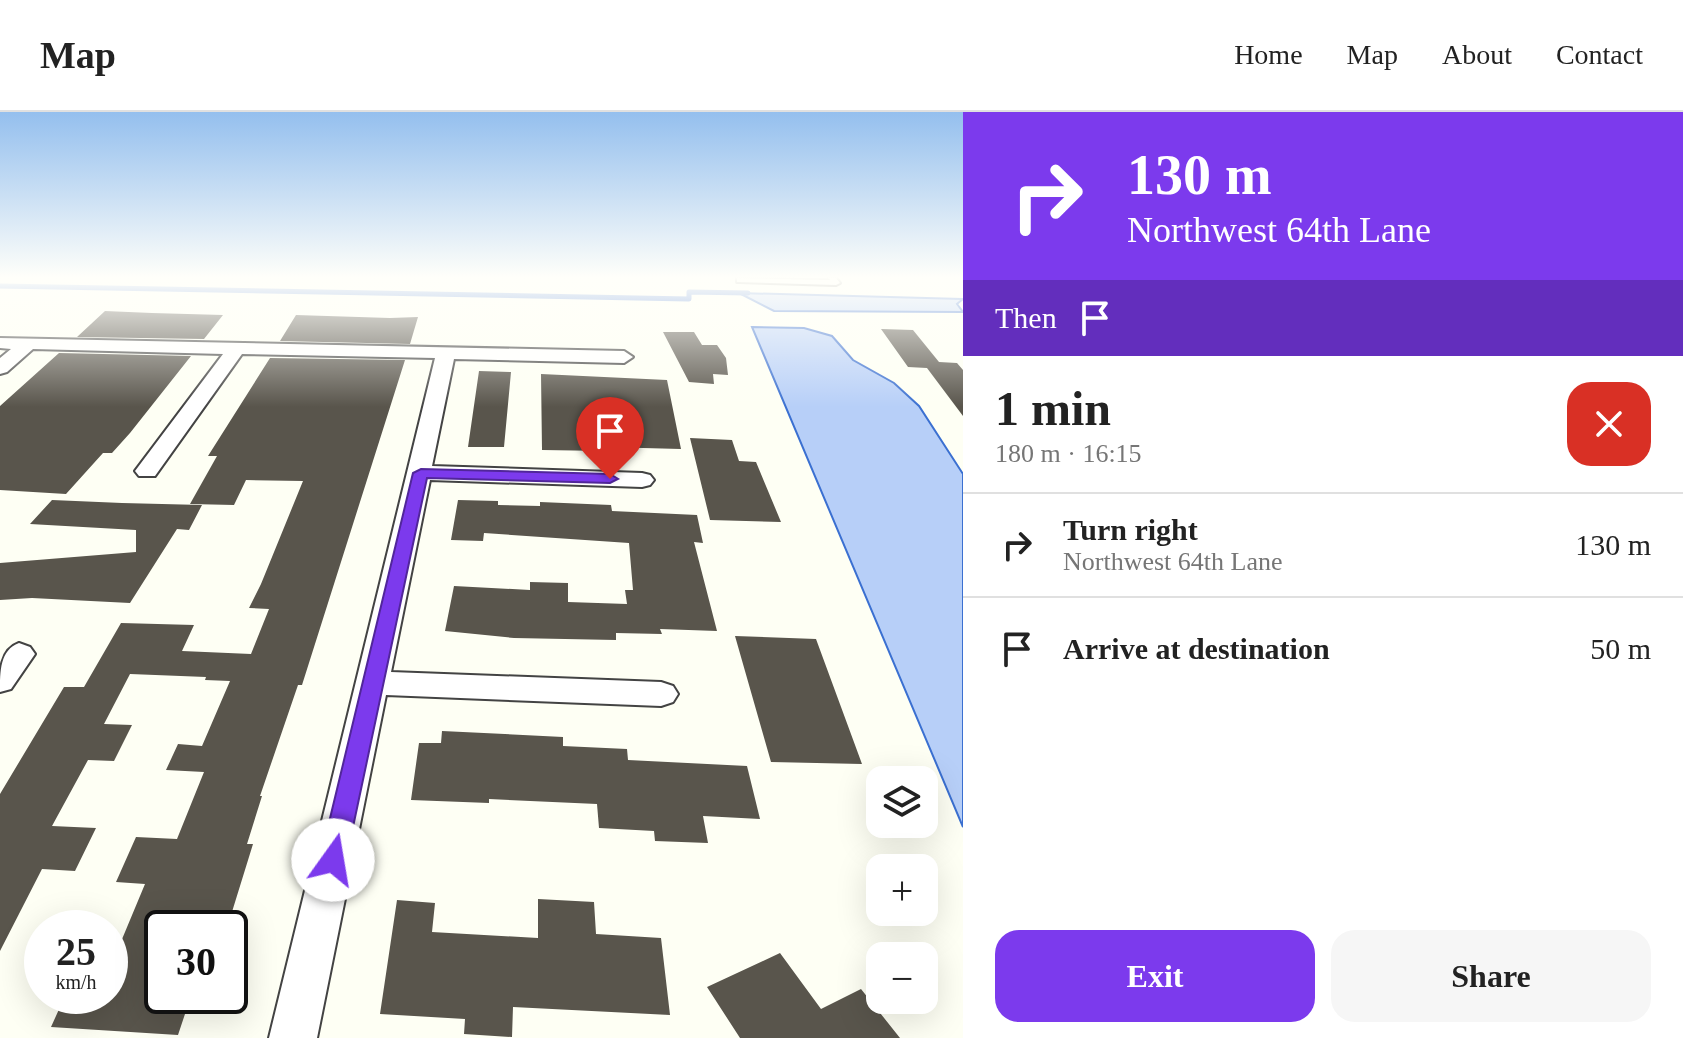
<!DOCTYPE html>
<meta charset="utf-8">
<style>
body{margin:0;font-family:Georgia,serif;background:#f6f6f6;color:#222;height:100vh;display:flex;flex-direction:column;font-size:30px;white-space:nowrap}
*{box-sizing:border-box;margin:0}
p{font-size:26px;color:#767676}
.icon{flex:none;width:44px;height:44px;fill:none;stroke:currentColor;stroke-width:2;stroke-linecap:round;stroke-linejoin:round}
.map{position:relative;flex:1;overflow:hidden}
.panel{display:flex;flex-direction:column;background:#fff;width:720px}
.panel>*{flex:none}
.top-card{background:#7c3aed;color:#fff;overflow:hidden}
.fabs{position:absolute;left:866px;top:654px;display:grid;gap:16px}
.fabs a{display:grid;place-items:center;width:72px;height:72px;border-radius:16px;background:#fff;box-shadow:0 8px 32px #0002;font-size:40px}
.speed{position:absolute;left:24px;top:798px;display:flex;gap:16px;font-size:40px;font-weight:700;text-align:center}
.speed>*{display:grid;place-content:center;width:104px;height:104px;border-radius:50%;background:#fff;box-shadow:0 8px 32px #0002;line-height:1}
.speed small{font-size:20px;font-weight:400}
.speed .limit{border:4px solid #111;border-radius:12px;background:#fff;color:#111}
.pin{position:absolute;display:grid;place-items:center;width:68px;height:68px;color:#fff;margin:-82px -34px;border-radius:50% 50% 50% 0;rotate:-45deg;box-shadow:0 0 8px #0007}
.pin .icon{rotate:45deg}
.me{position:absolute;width:88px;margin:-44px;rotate:13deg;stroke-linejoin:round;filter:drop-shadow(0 0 6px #0008)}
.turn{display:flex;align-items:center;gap:28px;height:168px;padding:0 32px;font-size:36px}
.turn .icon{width:104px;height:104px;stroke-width:2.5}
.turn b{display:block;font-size:56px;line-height:68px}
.then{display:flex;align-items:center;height:76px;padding:0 32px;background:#0003;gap:16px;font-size:30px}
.round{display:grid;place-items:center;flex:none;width:84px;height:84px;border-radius:24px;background:#f6f6f6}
.headline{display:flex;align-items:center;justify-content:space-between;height:136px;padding:0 32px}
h1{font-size:48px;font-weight:600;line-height:60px}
.primary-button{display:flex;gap:16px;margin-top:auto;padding:16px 32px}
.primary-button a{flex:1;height:92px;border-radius:24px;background:#7c3aed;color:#fff;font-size:32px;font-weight:600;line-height:92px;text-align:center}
.primary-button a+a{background:#f6f6f6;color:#222}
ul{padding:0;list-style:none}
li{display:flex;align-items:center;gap:24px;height:104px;padding:0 32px;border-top:2px solid #e0e0e0}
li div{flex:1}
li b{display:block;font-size:30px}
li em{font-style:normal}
header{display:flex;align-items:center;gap:48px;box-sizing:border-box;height:112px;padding:0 40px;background:#fff;border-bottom:2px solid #e0e0e0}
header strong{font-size:38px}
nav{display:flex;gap:44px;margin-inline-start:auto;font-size:28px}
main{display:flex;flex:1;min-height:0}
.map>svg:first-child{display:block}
</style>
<header>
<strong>Map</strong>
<nav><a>Home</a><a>Map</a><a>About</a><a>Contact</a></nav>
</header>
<main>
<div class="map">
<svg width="963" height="926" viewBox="0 0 963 926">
<rect width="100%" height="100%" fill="#fefff4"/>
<path fill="#b7cff8" stroke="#3b70d1" stroke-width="2" d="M739,181L963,187L957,192L963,200L774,199Z
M752,215L804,216L832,224L853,248L894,271L919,294L963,362V715Z"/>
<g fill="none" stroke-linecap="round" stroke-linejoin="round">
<path stroke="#3b70d1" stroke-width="5" d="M0,174L689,187V180L748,181"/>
</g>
<path fill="#59554c" d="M105,199L152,201L223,203L204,227L77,225Z
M296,203L390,206L418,205L410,232L280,229Z
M881,217L913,218L939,250L957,251L963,258V304L927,256L908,255Z
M663,220H694L702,233H717L726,246L728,263L713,262L714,272L689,270Z
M59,241L191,244L130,321L112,341H103L66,382L0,378V294Z
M270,246L405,248L302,573H298L260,684H262L247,732H253L227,816H162V884H191L178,923L51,915L65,884H110V856L145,772L116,770L136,725L177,727L204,660L166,658L178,632L202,634L230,569L205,568L206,565L130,562L104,612L132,613L114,649L88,648L52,714L96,716L75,759L42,757L0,839V682L64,575H84L121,511L194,513L182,539L251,542L269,497L249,496L261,472L303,369L246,368L234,393L190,392L217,344H208Z
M479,259L511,260L504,335H468Z
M541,262L667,268L681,337L605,335L606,339L542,338Z
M690,326L732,328L739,349L756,350L781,410L710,408Z
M52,388L122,391L202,393L189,418L177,417L130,491L32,486L0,488V451L136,440V418L30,412Z
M458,388L498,389V393L540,394V390L611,393L612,399L697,403L703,431L694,430L717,519L660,517L662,522L616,521V528L514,526L445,519L454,474L530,478V470L568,471V490L627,492L625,478H633L629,431L484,421L483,429L451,428Z
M735,524L816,527L862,652L771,650Z
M442,619L563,625V634L627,637L628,648L747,654L760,707L703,704L708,731L655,729L654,719L599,716L597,692L489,687V691L411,688L419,631H441Z
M538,787L594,790L596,822L661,826L670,903L513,895L512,925L464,922L465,907L380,902L397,788L435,791L432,820L538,826Z
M780,841L821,897L861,877L900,926H740L707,875Z"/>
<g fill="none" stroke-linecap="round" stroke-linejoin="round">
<g stroke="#434343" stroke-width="4">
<path id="service" d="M737,166L830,168L828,166H836L840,171L836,173L740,170H737Z"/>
</g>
<g stroke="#434343" stroke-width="4">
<path id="minor" d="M0,226L624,239L633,245L624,251L454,247L432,354L642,361L650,363L654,368L650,373L642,375L430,368L391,560L661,570L673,574L678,582L673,590L661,594L386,583L317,926H269L435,246L242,242L155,364H139L135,359L223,242L33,237L7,260L0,262V246L11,237L0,236Z
M19,531L30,535L35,542L11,577L0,580C0,559 0,538 19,531Z"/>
</g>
<use href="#service" fill="#fff" fill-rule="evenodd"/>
<use href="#minor" fill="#fff" fill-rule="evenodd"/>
</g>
<linearGradient id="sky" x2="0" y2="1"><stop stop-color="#94bfee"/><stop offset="0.56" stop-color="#fffffa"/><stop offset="1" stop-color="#fffffa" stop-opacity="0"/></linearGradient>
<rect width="963" height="295" fill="url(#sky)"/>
<path fill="#7c3aed" stroke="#51269a" stroke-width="2" d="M421,357L610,362L618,367L610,371L427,366L346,748L343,756L333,760L324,756L320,748L413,361Z"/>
</svg>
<div class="fabs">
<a><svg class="icon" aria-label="layers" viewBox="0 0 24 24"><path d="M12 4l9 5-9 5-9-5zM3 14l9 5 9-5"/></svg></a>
<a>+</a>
<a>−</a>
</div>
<div class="speed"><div>25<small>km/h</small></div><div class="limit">30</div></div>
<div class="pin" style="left:610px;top:367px;background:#d93025"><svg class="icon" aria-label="arrive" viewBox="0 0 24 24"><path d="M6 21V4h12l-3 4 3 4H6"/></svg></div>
<svg class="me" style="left:333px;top:748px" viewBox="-20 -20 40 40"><circle r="19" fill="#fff"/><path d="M0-13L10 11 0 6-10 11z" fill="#7c3aed"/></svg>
</div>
<section class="panel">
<div class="top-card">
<div class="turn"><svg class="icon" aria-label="right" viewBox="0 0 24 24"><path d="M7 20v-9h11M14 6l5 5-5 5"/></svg><div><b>130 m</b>Northwest 64th Lane</div></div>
<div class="then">Then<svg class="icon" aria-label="arrive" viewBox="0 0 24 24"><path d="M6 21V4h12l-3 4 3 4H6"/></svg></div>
</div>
<div class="headline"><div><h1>1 min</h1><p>180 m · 16:15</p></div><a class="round" style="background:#d93025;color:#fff"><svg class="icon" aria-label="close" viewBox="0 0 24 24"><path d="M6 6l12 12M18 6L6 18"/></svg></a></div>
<ul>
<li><svg class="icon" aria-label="right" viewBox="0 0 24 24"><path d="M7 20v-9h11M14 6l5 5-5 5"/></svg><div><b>Turn right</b><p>Northwest 64th Lane</p></div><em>130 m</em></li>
<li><svg class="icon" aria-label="arrive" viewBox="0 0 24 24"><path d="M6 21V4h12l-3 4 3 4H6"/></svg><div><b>Arrive at destination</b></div><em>50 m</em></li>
</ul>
<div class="primary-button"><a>Exit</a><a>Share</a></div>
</section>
</main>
